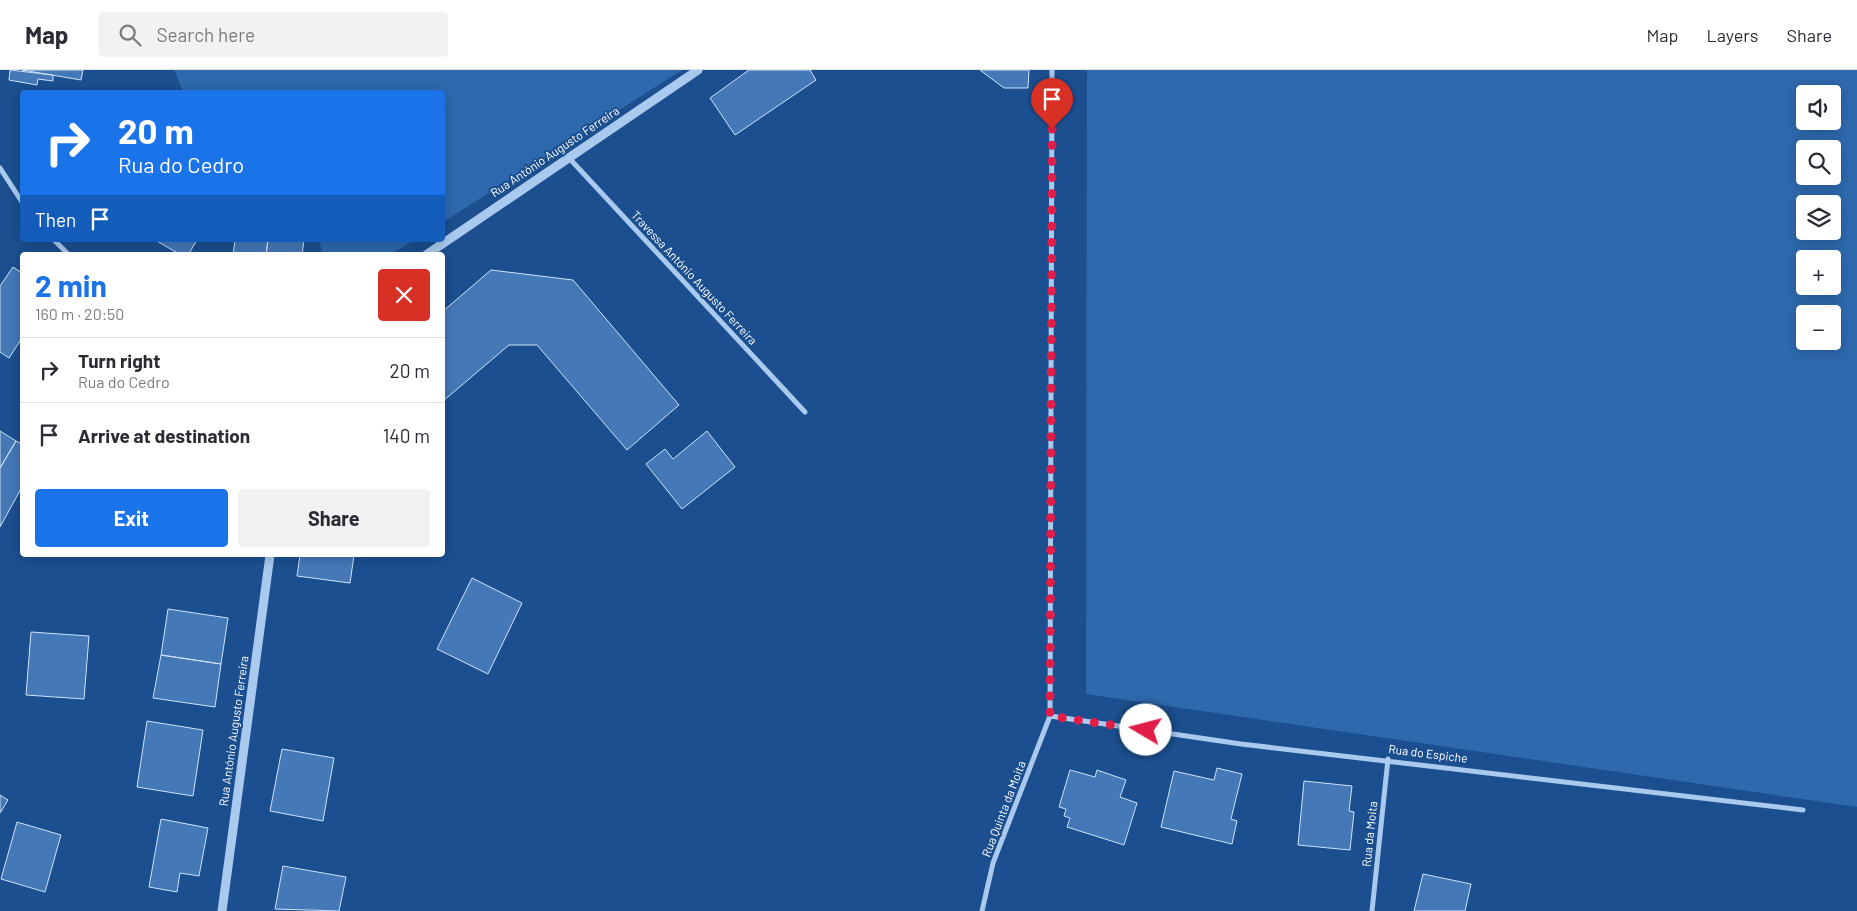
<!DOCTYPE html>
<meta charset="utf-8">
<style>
body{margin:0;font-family:Barlow,sans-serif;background:#f2f2f3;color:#2b2b33;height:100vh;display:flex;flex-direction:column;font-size:19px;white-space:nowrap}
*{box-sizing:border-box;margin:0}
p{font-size:16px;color:#7c7c81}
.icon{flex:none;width:28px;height:28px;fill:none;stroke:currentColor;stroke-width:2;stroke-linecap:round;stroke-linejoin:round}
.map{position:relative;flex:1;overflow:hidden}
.sheet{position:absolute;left:20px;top:182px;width:425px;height:305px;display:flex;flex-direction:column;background:#fff;border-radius:5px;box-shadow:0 2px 12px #0003}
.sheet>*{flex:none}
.top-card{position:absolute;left:20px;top:20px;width:425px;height:152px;border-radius:5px;box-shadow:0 2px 12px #0003;background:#1a73e8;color:#fff;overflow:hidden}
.buttons{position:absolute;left:1796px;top:15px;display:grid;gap:10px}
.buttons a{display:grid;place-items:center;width:45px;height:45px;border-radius:5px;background:#fff;box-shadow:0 2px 12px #0003;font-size:25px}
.pin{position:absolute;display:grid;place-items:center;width:42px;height:42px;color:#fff;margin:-51px -21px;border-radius:50% 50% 50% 0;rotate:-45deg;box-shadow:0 0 5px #0007}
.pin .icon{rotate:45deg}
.me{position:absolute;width:55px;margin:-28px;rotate:278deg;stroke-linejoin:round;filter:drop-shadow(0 0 4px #0008)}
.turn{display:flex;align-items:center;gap:18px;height:105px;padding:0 15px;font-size:22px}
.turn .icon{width:65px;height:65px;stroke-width:2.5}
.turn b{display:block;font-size:35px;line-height:42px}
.then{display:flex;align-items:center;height:48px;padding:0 15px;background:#0003;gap:10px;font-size:19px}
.round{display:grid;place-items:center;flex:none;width:52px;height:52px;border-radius:5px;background:#f2f2f3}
.headline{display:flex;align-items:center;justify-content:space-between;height:85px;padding:0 15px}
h1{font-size:30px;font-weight:700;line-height:38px;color:#1a73e8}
.button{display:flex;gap:10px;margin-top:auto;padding:10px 15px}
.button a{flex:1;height:58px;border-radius:5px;background:#1a73e8;color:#fff;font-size:20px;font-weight:700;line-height:58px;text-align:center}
.button a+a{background:#f2f2f3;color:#2b2b33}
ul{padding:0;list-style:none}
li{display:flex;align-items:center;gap:15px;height:65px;padding:0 15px;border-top:1px solid #e1e1e2}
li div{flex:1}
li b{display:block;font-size:19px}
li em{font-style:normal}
header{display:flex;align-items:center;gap:30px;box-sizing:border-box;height:70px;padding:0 25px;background:#fff;border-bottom:1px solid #e1e1e2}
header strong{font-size:24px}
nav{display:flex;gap:28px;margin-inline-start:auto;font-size:18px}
.search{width:350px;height:45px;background:#f2f2f3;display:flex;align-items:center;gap:12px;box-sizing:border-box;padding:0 18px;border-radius:5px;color:#7c7c81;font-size:19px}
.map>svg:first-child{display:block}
</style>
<header>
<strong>Map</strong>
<div class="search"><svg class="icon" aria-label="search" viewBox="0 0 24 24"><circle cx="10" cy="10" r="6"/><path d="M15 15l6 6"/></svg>Search here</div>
<nav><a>Map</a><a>Layers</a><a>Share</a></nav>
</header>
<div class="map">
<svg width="1857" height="841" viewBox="0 0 1857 841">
<rect width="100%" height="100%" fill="#1b4f8f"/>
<path fill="#2e69ad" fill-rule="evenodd" d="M174,0H682L443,152L442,22H183Z
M1087,0H1857V737L1086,624ZM1805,24H1832V51H1805ZM1805,79H1832V106H1805ZM1805,134H1832V161H1805ZM1805,189H1832V216H1805ZM1805,244H1832V271H1805Z
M319,170H414L390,185H323Z"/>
<path fill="#4478b7" stroke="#cfe3fa" d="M10,0L53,5V11L38,9L37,15L9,10Z
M22,0H83L81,10Z
M749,0H810L816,10L735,65L710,28Z
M980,0H1029L1028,18H1004Z
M155,170H197L188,185H181Z
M235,170H268L266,185H233Z
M268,170H304L302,185H266Z
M13,197L22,203V268L9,288L0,282V216Z
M491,200L573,210L679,335L627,380L537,275H509L442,332V242Z
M0,361L16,371L0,398Z
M707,361L735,397L682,439L646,394L665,379L673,389Z
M16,371L22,374V417L0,457V398Z
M300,485H354L350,513L297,506Z
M472,508L522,533L488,604L437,579Z
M168,539L228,548L221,594L161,585Z
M31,562L89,566L84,629L26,625Z
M161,585L221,594L215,637L153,628Z
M147,651L203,660L193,726L137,717Z
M282,679L334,688L323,751L270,741Z
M1217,698L1242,704L1231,749L1237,751L1232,774L1161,757L1174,701L1214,710Z
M1070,700L1095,707L1097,700L1126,710L1120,727L1137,733L1124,775L1067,757L1070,748L1064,746L1066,739L1059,737Z
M1304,711L1352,716L1349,741L1354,742L1350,780L1298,775Z
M0,725L8,730L0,743Z
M161,749L208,758L199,806L180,803L177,822L149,817Z
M17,752L61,765L45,822L1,809Z
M283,796L346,807L339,841L275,839Z
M1423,804L1471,814L1465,841H1414Z"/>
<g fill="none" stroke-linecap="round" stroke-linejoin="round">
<path stroke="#a9c9ee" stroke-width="5" d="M569,88L805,342
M0,98L22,132
M54,170L69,185
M1050,646L1241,674L1803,740
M982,841L993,793L1050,646L1052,0
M1372,841L1388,689"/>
<path stroke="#a9c9ee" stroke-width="9" d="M426,185L698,0
M222,841L270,485"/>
</g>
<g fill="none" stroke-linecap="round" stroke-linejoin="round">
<path stroke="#e11d48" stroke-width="9" stroke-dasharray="0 16.2" d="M1052,59L1050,646L1146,660"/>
</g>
<g text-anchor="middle" stroke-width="4" stroke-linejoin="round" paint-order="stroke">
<g font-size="12" fill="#fff" stroke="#1b4f8f">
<text transform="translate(555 82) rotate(-34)" y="4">Rua António Augusto Ferreira</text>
<text transform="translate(694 208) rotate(47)" y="4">Travessa António Augusto Ferreira</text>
<text transform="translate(234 661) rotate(-82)" y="4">Rua António Augusto Ferreira</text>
<text transform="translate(1428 684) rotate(7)" y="4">Rua do Espiche</text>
<text transform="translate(1004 739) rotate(-69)" y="4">Rua Quinta da Moita</text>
<text transform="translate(1370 764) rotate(-84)" y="4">Rua da Moita</text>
</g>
</g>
</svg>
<div class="buttons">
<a><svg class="icon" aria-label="sound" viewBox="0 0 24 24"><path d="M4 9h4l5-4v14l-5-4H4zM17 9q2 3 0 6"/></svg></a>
<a><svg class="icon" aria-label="search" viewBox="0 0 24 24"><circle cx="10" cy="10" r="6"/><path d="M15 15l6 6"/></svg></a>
<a><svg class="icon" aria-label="layers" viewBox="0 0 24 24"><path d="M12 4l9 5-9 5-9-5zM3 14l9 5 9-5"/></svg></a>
<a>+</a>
<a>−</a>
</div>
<div class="pin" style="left:1052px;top:59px;background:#d93025"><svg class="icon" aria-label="arrive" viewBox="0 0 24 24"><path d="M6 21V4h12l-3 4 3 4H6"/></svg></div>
<svg class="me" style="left:1146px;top:660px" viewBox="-20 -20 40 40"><circle r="19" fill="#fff"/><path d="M0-13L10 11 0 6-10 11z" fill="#e11d48"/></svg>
<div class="top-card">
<div class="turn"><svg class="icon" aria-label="right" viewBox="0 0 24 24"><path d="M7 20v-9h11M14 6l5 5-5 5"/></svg><div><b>20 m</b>Rua do Cedro</div></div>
<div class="then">Then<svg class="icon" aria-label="arrive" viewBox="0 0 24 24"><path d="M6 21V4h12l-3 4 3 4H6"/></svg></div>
</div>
<section class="sheet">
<div class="headline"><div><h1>2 min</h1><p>160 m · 20:50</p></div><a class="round" style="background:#d93025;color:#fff"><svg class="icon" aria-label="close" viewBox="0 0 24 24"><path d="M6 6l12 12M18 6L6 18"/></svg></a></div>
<ul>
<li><svg class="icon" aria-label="right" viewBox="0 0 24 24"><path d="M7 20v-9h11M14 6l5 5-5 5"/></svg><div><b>Turn right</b><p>Rua do Cedro</p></div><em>20 m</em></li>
<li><svg class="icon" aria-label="arrive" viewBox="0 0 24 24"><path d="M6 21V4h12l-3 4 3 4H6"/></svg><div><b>Arrive at destination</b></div><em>140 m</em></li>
</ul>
<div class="button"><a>Exit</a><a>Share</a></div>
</section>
</div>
